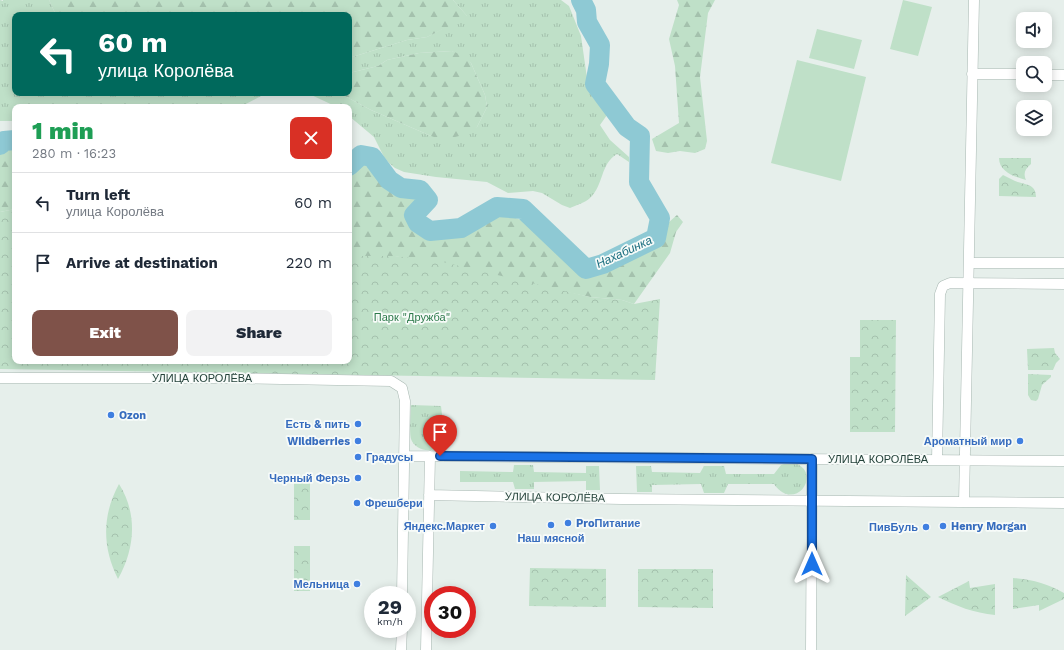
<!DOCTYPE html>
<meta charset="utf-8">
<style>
body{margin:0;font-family:"Work Sans",sans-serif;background:#f2f2f3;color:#1f2937;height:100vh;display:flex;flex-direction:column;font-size:15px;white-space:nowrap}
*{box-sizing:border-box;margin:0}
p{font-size:13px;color:#747a83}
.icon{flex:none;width:22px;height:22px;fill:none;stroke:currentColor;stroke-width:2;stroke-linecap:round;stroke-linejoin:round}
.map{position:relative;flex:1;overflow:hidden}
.panel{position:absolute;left:12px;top:104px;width:340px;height:260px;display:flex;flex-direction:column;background:#fff;border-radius:8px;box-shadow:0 2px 10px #0003}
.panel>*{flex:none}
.hud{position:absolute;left:12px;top:12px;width:340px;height:84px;border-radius:8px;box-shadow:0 2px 10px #0003;background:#00695c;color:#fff;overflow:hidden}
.controls{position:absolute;left:1016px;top:12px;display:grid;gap:8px}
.controls a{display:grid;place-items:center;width:36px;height:36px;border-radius:8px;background:#fff;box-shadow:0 2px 10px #0003;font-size:20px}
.speed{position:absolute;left:364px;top:586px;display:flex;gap:8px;font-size:20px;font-weight:700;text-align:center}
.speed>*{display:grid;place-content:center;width:52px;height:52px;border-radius:50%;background:#fff;box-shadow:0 2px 10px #0003;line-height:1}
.speed small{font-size:10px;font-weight:400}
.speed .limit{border:6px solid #d22;background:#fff;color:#111}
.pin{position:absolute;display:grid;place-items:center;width:34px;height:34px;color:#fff;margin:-41px -17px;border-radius:50% 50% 50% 0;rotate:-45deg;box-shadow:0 0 4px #0007}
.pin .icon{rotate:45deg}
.me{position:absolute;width:44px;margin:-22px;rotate:0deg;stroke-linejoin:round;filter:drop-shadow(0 0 3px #0008)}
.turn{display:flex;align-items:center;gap:14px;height:84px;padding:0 20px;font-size:18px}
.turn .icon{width:52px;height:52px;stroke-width:2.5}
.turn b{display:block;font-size:28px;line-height:34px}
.round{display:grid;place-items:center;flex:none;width:42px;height:42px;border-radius:8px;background:#f2f2f3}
.overview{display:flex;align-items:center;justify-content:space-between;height:68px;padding:0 20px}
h1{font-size:24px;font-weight:800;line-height:30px;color:#1e9e55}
.button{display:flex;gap:8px;margin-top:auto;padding:8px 20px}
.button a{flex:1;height:46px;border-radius:8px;background:#7f5249;color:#fff;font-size:16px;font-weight:800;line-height:46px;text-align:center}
.button a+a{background:#f2f2f3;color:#1f2937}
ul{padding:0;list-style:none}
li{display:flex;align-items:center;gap:12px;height:60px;padding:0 20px;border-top:1px solid #e0e1e3}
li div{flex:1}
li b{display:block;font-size:15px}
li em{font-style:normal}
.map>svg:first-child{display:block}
</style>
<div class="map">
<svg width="1064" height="650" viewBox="0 0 1064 650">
<defs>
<pattern id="grass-tufts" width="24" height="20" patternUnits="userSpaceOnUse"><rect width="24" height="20" fill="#bfe0c8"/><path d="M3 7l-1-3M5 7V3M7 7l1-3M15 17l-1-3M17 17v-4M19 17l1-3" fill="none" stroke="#a4c1ad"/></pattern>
<pattern id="forest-firs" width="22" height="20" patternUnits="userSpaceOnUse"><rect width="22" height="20" fill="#bfe0c8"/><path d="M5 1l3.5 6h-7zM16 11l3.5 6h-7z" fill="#a4c1ad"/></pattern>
<pattern id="park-crowns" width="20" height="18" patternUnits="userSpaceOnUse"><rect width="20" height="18" fill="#bfe0c8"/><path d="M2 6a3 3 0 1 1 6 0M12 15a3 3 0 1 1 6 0" fill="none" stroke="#a4c1ad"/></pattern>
</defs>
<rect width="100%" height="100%" fill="#e6efeb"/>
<path fill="url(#grass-tufts)" d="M0,0L3,1V0H49L56,15H15V93H267L240,107H15V121H0Z
M453,0H561L569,6L581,36L587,78L593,98L604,109L607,115L600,125L610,140L629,157V162L617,154C600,164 604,185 590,198C585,203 576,205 570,208L562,205L542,193L533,191L508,193L487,182L436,177L404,172L395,168L389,163L384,157L374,137L349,116V107H337L307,93H339L371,110L431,136L477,127L487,107L485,95L471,63L452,51L419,53L387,60L378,66L349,73V58L407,40L427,37L467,16Z
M411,405L441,406C442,417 446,433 441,443C435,455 415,451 411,439C409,431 411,414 411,405Z
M790,462C793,463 797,463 799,465C820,477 794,512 774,484H728L724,493H704L701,484L652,485V492H637L636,466H651L652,472L700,473L704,466H724L726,474H774L781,465Z
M514,465H533L534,472L586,473V466H599L600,490H586V481L534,482V489H515L513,482H460V471L513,472Z"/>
<path fill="url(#forest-firs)" d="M49,0H453L468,17L427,37L407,40L349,58V15H56Z
M677,0H715L708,13L700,77L707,141L705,149L695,153L680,151L668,153L656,151L652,139L679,123L675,66L669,39L679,5Z
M452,51L462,55L471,63L485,95L487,107L477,127L467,134L443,140L431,136L371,110L339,93H349V73L378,66L387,60L419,53Z
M15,145V209L0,212V154L6,149Z
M357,160L370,161L379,170L393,191H407L419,198C413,213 411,219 420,233L433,236L459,233L469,226L494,217L508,215L531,224L551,242L574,258L582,268L595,270L607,266L618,259L649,232L668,223L677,215L683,222L676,232L670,253L634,304L622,300L590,297L395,256H349V238L352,232L349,213V174L350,170Z"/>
<path fill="url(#park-crowns)" d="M999,158H1031V164C1025,169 1023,173 1026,180C1015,177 999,172 999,158Z
M1003,175C1007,177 1011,179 1015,181C1025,185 1036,183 1036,197L999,196V179Z
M15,209V361H349V256H395L443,262L590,297L622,300L634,304L660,299L655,380L0,369V212Z
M860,320H896L895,432H850V357H860Z
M1054,348L1055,353L1060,359L1056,363L1053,370H1028L1027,349Z
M1028,374L1051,375V377L1042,385L1038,399L1036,401L1031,400L1028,395Z
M294,476H310V520H294Z
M119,484C138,514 135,549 118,579C102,547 102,515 119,484Z
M294,546H310V591H294Z
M530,568L606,569V607L529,606Z
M638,569H713V608L638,607Z
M906,575L931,597L905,616Z
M1013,578C1032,579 1048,584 1064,593V599L1039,611V605L1013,609Z
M969,581L970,588L995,584V615C974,613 956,606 938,597Z"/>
<path fill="#bfe0c8" d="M903,0L932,7L918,56L890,49Z
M817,29L862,40L854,69L809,58Z
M797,60L866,77L841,181L771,163Z"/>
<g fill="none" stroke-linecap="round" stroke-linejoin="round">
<path stroke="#8ec9d4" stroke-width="20" d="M0,145L4,141L15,140
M349,166L361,155L372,157L389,180L401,188L420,190L428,200L414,215L418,223L430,231L461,228L497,207L523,209L586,269L603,264L656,238L660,218L639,182L640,136L627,127L595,84L599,64L600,45L587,22L586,10L581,0"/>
<g stroke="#a8b8b2" stroke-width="11">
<path id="street" d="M972,74H1023
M1045,75H1064
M969,263H1064
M0,378H218L391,381L402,388L405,401L402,595
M405,456L1064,461
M937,460L940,294L943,286L950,283L1064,284
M429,495L621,499L1064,503
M964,502L974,0
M401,650L402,629
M426,650L430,456
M811,650L812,459"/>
</g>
<use href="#street" stroke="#fff" stroke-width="10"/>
</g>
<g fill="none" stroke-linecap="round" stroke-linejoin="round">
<g stroke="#114b97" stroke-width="10">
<path id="route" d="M440,456L812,459V564"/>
</g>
<use href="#route" stroke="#1a73e8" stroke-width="7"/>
</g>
<g fill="#3f7fe0" stroke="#f7fbf9" stroke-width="1.5">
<circle cx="111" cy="415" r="4"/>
<circle cx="358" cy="424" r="4"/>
<circle cx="358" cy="441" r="4"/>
<circle cx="1020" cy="441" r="4"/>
<circle cx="358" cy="457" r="4"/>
<circle cx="358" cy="478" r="4"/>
<circle cx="357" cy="503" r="4"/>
<circle cx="568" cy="523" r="4"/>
<circle cx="551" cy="525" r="4"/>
<circle cx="493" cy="526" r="4"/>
<circle cx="943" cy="526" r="4"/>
<circle cx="926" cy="527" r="4"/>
<circle cx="357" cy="584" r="4"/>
</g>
<g text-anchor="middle" stroke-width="3.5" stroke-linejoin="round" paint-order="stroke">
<g font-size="11" fill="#2d7a4b" stroke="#f7fbf9">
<text x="412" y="321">Парк "Дружба"</text>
</g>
<g font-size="11" fill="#24423a" stroke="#f7fbf9">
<text x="202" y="382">УЛИЦА КОРОЛЁВА</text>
<text x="878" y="463">УЛИЦА КОРОЛЁВА</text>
<text transform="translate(555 497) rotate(1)" y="4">УЛИЦА КОРОЛЁВА</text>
</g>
<g font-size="11" font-weight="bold" fill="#366cbe" stroke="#f7fbf9" text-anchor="end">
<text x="119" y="419" text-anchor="start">Ozon</text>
<text x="350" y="428">Есть &amp; пить</text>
<text x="350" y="445">Wildberries</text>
<text x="1012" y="445">Ароматный мир</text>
<text x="366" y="461" text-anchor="start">Градусы</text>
<text x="350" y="482">Черный Ферзь</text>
<text x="365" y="507" text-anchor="start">Фрешбери</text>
<text x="576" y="527" text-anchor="start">ProПитание</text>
<text x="485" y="530">Яндекс.Маркет</text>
<text x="951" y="530" text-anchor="start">Henry Morgan</text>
<text x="918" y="531">ПивБуль</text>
<text x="551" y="542" text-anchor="middle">Наш мясной</text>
<text x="349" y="588">Мельница</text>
</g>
<g font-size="12" font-style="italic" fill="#1c6f80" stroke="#f7fbf9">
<text transform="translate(624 252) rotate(-25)" y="4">Нахабинка</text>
</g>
</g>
</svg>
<div class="controls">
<a><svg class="icon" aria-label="sound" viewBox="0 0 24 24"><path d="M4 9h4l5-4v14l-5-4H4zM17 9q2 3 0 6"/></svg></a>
<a><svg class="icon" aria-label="search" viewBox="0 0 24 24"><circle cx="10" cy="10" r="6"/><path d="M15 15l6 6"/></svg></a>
<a><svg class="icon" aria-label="layers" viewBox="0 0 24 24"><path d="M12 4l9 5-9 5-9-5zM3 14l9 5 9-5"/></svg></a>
</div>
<div class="speed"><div>29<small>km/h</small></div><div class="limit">30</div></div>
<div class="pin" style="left:440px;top:456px;background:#d93025"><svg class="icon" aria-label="arrive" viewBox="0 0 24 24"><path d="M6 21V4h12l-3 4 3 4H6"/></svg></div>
<svg class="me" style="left:812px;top:564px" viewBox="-20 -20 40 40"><path d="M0-17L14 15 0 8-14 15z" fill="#1a73e8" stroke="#fff" stroke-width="4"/></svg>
<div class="hud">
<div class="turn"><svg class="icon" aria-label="left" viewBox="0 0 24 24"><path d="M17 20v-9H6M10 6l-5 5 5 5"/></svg><div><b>60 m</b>улица Королёва</div></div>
</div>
<section class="panel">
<div class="overview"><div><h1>1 min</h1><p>280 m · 16:23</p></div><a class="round" style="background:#d93025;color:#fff"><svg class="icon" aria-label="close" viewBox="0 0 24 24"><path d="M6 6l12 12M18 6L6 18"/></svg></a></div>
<ul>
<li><svg class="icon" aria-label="left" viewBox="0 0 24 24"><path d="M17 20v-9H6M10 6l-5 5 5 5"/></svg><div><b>Turn left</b><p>улица Королёва</p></div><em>60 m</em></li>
<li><svg class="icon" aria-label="arrive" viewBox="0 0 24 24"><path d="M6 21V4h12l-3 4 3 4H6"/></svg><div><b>Arrive at destination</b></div><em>220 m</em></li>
</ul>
<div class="button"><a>Exit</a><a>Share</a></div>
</section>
</div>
